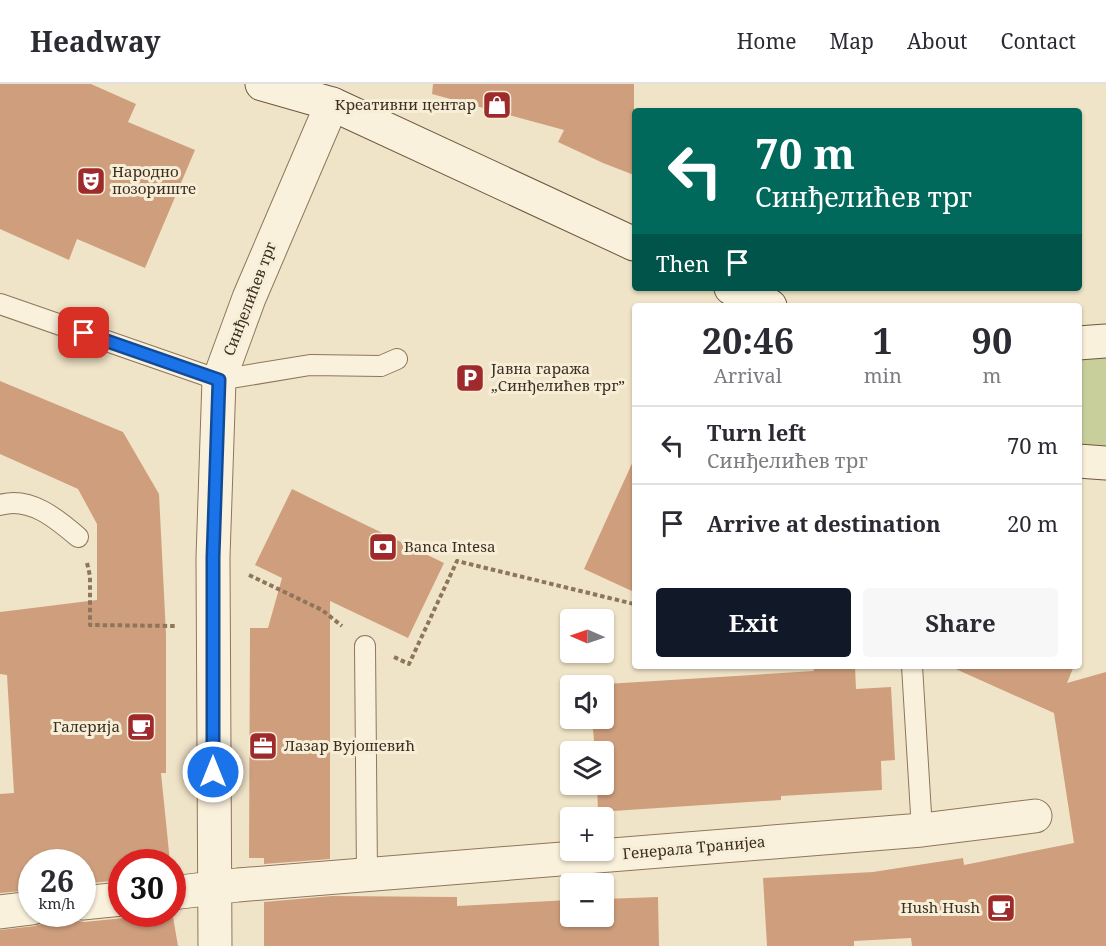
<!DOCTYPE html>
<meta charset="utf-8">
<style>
body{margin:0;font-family:"Noto Serif",serif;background:#f7f7f7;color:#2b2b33;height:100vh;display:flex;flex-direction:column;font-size:22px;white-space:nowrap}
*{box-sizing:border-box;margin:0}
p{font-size:20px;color:#7c7c81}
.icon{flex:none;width:33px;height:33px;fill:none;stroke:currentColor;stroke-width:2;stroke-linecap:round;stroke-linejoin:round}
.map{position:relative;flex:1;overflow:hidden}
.panel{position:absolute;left:632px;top:219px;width:450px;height:366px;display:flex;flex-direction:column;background:#fff;border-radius:6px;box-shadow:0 2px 4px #0004}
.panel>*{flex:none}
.guide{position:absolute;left:632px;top:24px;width:450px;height:183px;border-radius:6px;box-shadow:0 2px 4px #0004;background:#00695c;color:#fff;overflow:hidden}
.needle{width:39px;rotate:272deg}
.tools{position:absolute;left:560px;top:525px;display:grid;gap:12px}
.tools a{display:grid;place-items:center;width:54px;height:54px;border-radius:6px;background:#fff;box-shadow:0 2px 4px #0004;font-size:30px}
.speed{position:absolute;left:18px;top:765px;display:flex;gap:12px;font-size:30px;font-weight:700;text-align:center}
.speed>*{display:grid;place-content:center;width:78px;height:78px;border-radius:50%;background:#fff;box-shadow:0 2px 4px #0004;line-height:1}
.speed small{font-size:15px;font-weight:400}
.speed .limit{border:9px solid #d22;background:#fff;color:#111}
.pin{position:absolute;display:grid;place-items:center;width:51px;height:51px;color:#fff;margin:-26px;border-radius:12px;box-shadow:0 3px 9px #0006}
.me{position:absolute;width:66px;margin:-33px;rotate:0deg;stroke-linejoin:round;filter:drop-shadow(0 0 4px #0008)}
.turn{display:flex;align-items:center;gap:21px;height:126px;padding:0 24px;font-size:27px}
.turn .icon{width:78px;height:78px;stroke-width:2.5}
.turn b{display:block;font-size:42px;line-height:51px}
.then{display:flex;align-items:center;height:57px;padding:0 24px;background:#0003;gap:12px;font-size:22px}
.eta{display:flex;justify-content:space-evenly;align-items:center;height:102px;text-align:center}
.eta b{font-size:36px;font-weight:700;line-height:42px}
.button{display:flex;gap:12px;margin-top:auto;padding:12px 24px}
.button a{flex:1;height:69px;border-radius:6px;background:#111827;color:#fff;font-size:24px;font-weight:700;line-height:69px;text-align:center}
.button a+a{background:#f7f7f7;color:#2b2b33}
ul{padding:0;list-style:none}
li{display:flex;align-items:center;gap:18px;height:78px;padding:0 24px;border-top:2px solid #e1e1e2}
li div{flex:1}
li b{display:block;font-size:22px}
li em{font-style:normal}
header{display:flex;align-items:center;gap:36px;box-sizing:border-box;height:84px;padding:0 30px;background:#fff;border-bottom:2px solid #e1e1e2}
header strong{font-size:28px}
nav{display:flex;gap:33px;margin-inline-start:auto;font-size:21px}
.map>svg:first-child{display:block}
</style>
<header>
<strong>Headway</strong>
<nav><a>Home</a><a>Map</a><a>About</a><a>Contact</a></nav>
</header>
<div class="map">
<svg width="1106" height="862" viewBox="0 0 1106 862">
<rect width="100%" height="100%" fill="#f0e4c8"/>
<path fill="#c9cf9b" d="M1106,268V367L1079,364L1078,271Z"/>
<path fill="#cf9f7d" d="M0,0H91L136,20L128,38L195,66L145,184L77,155L69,176L0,145Z
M433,0H634V91L603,79L558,58L564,46L432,10Z
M0,297L123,348L159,410L166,550V689H161L170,778H122V796L82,800V778H32V806L0,809V710L14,709L7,591L0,590V528L97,516V440L78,405L0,370Z
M634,375V508L584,485Z
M292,405L444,479L408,554L330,517V775L264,780V774H249L250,544H268L282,494L255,481Z
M813,582H855L856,605L891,603L895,676L881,677L882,706L781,712V716L598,728L597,700H603V668H595L592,634H603V602L590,601L814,587Z
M949,582H1074L1067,599L1106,588V862H912L911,854L854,857V862H767L763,794L873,788L963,774L964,781L1074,759L1054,629Z
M332,812L457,813V822L570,816V832H603V815L658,813L659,862H264V818Z
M172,827L178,862H0V846L35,842L44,839L50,830H67L74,836L84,838L124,834L134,830Z"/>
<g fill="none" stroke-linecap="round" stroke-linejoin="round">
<g stroke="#8d765c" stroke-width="22">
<path id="lane" d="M0,220L219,296L310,281L381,282L397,275
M0,421C30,412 57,435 78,453
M365,562L367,791
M912,582L922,746"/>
</g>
<g stroke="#8d765c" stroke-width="35">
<path id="street" d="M172,809L238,801L922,746L1035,732
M82,819L122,815
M0,828L32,824
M215,862L213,473L219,296L249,214L332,20"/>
</g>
<g stroke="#6f573f" stroke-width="35">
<path id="secondary" d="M262,0L332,20L634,160
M731,204L770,222
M1078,259L1106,257
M1078,377L1106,379"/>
</g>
<path stroke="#8d765c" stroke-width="4" stroke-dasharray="4.5 3" stroke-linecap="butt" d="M87,479L90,492V541L177,542
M249,491L322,526L342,542
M394,573L409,580L457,477L634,520"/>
<use href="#lane" stroke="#faf1dc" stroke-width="20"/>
<use href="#street" stroke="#faf1dc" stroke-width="33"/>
<use href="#secondary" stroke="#faf1dc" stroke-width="33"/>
</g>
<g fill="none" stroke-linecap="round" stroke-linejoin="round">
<g stroke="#114b97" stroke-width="15">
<path id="route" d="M84,249L219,296L213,473V688"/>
</g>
<use href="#route" stroke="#1a73e8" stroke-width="10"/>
</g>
<defs>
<g id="shop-square" transform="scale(1.5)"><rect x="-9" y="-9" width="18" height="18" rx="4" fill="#9e2a2b" stroke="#f7eed8"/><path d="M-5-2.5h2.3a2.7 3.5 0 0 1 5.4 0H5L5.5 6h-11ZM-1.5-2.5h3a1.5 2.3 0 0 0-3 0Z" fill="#fff"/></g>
<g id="theatre-square" transform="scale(1.5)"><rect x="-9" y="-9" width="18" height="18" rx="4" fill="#9e2a2b" stroke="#f7eed8"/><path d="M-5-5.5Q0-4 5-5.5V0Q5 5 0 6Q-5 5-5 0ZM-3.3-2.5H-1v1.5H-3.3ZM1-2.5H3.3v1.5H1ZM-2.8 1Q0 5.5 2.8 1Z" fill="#fff"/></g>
<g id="parking-square" transform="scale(1.5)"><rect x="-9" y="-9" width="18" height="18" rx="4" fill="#9e2a2b" stroke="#f7eed8"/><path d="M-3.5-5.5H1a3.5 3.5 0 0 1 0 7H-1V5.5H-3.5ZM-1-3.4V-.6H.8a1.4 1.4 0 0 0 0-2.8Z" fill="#fff"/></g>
<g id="bank-square" transform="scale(1.5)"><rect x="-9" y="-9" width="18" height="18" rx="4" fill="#9e2a2b" stroke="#f7eed8"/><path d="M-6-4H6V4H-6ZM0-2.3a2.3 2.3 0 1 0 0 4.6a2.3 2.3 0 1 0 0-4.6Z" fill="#fff"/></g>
<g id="cafe-square" transform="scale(1.5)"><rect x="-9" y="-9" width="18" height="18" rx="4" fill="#9e2a2b" stroke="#f7eed8"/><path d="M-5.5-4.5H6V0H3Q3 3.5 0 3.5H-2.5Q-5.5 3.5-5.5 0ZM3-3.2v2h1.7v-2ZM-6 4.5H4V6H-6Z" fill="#fff"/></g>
<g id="office-square" transform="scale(1.5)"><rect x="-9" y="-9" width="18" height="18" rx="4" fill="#9e2a2b" stroke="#f7eed8"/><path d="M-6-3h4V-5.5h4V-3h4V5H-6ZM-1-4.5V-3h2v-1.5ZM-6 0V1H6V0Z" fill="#fff"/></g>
</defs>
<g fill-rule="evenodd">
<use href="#shop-square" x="497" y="21"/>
<use href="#theatre-square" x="91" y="97"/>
<use href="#parking-square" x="470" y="294"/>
<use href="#bank-square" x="383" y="463"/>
<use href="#cafe-square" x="141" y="643"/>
<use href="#office-square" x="263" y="662"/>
<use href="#cafe-square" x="1001" y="824"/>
</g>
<g text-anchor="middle" stroke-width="6" stroke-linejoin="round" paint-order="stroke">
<g font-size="15" fill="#3d2e20" stroke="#f7eed8" text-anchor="start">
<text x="476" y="26" text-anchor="end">Креативни центар</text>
<text x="112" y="93">Народно<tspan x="112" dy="17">позориште</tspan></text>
<text x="491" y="290">Јавна гаража<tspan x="491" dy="17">„Синђелићев трг”</tspan></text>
<text x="404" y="468">Banca Intesa</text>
<text x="120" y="648" text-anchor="end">Галерија</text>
<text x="284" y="667">Лазар Вујошевић</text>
<text x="980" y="829" text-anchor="end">Hush Hush</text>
</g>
<g font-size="15" fill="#3d2e20" stroke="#f7eed8">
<text transform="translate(250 215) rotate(-69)" y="5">Синђелићев трг</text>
<text transform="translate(694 764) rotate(-5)" y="5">Генерала Транијеа</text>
</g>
</g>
</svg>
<div class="tools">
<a><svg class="needle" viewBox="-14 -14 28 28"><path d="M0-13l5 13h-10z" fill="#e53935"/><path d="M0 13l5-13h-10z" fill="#7c7c81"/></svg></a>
<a><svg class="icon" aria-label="sound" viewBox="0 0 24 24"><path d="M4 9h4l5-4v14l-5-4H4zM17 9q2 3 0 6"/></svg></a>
<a><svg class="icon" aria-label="layers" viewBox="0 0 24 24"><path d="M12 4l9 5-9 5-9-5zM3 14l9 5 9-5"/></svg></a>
<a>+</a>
<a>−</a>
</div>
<div class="speed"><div>26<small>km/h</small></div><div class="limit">30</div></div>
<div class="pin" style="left:84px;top:249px;background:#d93025"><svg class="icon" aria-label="arrive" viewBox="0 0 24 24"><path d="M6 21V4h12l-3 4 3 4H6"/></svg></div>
<svg class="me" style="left:213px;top:688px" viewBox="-20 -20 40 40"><circle r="17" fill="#1a73e8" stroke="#fff" stroke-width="3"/><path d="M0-11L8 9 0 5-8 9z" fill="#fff"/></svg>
<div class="guide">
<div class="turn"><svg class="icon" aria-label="left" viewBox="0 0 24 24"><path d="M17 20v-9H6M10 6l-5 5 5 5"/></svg><div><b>70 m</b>Синђелићев трг</div></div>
<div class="then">Then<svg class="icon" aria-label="arrive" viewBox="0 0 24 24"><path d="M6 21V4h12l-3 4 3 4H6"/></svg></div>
</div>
<section class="panel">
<div class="eta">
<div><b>20:46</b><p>Arrival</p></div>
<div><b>1</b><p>min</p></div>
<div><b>90</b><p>m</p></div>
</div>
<ul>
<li><svg class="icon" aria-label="left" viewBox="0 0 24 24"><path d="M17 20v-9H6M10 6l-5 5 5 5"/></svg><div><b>Turn left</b><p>Синђелићев трг</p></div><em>70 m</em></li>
<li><svg class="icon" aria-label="arrive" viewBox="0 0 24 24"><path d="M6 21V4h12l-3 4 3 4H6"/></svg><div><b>Arrive at destination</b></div><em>20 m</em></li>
</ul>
<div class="button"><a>Exit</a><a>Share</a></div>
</section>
</div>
